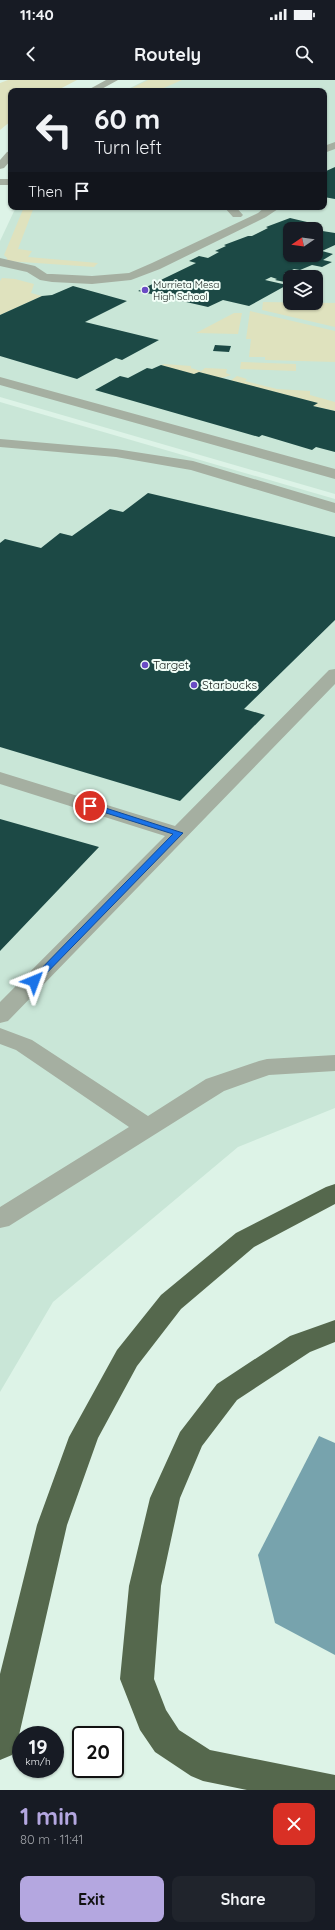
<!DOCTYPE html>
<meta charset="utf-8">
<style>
body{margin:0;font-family:Quicksand,sans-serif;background:#20242c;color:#f1f3f6;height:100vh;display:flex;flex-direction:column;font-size:15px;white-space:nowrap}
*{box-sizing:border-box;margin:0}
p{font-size:13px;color:#9ea1a6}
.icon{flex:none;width:22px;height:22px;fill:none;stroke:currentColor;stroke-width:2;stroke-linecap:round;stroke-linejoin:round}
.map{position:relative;height:1710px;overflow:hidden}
.drawer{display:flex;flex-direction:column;background:#171b24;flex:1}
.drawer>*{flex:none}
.banner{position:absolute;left:8px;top:8px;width:319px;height:122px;border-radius:8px;box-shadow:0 1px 3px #0004;background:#171b24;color:#f1f3f6;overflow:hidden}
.needle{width:26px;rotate:257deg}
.tools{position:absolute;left:283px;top:142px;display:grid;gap:8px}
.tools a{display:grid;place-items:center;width:40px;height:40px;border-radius:8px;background:#171b24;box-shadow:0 1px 3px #0004;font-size:20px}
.speed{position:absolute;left:12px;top:1646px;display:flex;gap:8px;font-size:20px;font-weight:700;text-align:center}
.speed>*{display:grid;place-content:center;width:52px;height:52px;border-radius:50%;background:#171b24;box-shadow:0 1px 3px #0004;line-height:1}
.speed small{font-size:10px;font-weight:400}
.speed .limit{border:2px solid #111;border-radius:6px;background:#fff;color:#111}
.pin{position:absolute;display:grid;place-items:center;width:34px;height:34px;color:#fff;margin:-17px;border:2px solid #fff;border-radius:50%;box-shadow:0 1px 4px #0007}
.me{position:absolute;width:44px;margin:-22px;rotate:44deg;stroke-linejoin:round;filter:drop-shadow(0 0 3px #0008)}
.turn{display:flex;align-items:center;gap:14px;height:84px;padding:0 20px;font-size:18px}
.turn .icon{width:52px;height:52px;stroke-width:2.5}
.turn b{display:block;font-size:28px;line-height:34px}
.then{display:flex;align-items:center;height:38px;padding:0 20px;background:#0003;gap:8px;font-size:15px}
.round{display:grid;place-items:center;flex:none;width:42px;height:42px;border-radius:8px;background:#20242c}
.summary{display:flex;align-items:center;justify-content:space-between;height:68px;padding:0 20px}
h1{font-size:24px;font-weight:700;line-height:30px;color:#b4a7e0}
.cta{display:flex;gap:8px;margin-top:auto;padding:8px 20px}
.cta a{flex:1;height:46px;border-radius:8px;background:#b4a7e0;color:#111;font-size:16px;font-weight:700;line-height:46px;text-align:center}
.cta a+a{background:#20242c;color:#f1f3f6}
.status{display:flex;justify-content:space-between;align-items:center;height:28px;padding:0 20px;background:#171b24;direction:ltr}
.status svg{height:11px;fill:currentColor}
header{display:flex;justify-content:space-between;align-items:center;height:52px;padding:0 20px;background:#171b24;font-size:18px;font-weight:700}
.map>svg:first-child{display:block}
</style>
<div class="status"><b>11:40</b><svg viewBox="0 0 49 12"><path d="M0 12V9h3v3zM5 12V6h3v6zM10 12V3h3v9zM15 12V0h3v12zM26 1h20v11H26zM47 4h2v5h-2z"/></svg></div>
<header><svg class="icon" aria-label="back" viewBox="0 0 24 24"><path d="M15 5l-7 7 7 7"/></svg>Routely<svg class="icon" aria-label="search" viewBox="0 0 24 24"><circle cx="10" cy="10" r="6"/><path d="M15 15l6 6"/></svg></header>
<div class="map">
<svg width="335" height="1710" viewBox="0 0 335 1710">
<rect width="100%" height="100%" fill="#ddf3e7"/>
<path fill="#c9e6d7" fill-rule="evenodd" d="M146,0H335V414L0,317V161L16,127H324V11H124ZM290,149H316V175H290ZM290,197H316V223H290Z
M0,322L335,419V1028L238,1067L53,1222L0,1312Z"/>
<path fill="#dfe2be" d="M8,0H77L56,11H11V41L0,50V3Z
M148,0H182L157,11H126Z
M24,127H34L18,169L32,171L28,177L98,183L94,187L7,181V178L4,175Z
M2,198L15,199L34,204L31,213L42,216L0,235V201Z
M263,222L335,223V247L262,230Z
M250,231L335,251V282L265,280V277H249L251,259H246Z
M234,233H242L238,254L196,253Z
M241,282L296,284V291L240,289Z
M164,284L191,286V288L201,291L205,288L227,289L226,293L231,295C214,304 179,290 161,285Z
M237,296L247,299L245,301L277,309L310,311V315L335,322V331L313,326L317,323L230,301Z"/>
<path fill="#77a3ad" d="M319,1356L335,1363V1575L275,1543L258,1475Z"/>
<path fill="#1c4945" d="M335,87V119L324,117V92Z
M290,138L307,142L297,147L303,149H290V175H316V150L335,153V165L322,171L333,174L323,180L332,182L322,187L312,185L300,190L294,189L284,194L294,196L290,197V203L275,200L277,199L271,197L265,200L287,205L249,226L223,220L208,227L138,211L196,183L189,181L199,176L208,178L219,172L215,171L226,166L224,165L248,156H252L268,148L266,147Z
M73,206L127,221L85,242L159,260L122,280L116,278L77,299L0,276V235L42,216L52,215Z
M215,265L231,266L229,272L213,271Z
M161,285L194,294L199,292L318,323L313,326L335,331V372L316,367L312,370L262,355L259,357L95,310L120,296L128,298L147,288L152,289Z
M148,413L335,457V540L244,629L265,635L180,721L0,667V463L5,459L41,468L60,453L72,456L110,429L123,432Z
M0,739L99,767L0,871Z"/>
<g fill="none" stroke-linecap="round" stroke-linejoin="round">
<path fill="#a5afa1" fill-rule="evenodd" d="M106,0H118L98,11H86Z
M335,62V69L324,73V66Z
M11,71V80L4,88L0,89V80L7,72Z
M0,99H11V105H0Z
M224,127H236L243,135L241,137H233Z
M265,127H277L278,129L266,137L160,189L131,200L92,204L52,202L40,200L27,192L0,186V178L35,186L47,194H52L92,196L129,193L152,183L258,133Z
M0,297L335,389V399L0,305Z
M0,359L116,369L193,381L335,423V433L191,390L116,377L0,367Z
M335,589V604L8,941L0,943V922L165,756L0,704V692L175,746L329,590Z
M0,948L32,960L148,1036L206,999L259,981L267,979L335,975V991L269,995L224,1011L9,1146L0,1148V1127L129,1047L16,970L0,964Z"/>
<path fill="#55684d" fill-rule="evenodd" d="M335,1104V1124L254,1167L181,1229L137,1286L98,1358L67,1445L17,1664L12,1675L0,1680V1594L37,1445L69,1357L117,1270L161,1215L236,1153L326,1107Z
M335,1240V1262L310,1272L237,1320L202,1366L180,1418L161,1506L154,1599L166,1630L179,1650L210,1670L335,1695V1710H247L203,1701L191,1696L155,1672L140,1650L120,1599L129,1506L150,1418L180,1352L217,1304L290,1256Z"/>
</g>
<path fill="#1a73e8" stroke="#114b97" d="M90,723L183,753L37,903H31L29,901L31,899L173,754L87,727L85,726Z"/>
<g fill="#6a4bc4" stroke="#f1fef7" stroke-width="1.5">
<circle cx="145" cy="210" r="4"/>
<circle cx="145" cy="585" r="4"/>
<circle cx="194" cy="605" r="4"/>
</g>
<g text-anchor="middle" stroke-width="4" stroke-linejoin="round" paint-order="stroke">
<g font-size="10" fill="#161e1a" stroke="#f1fef7" text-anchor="start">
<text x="153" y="208">Murrieta Mesa<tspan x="153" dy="12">High School</tspan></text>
</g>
<g font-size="12" fill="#161e1a" stroke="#f1fef7" text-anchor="start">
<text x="153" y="589">Target</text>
<text x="202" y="609">Starbucks</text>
</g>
</g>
</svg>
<div class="tools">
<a><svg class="needle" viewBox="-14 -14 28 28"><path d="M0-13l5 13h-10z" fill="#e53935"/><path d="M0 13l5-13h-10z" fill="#9ea1a6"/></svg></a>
<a><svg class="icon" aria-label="layers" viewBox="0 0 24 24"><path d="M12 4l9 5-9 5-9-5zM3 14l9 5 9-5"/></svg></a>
</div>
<div class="speed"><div>19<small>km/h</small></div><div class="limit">20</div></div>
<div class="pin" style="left:90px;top:726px;background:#d93025"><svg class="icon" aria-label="arrive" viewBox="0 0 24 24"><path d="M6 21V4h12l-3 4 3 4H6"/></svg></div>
<svg class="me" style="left:34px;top:901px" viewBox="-20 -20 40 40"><path d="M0-17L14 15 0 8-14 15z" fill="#1a73e8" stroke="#fff" stroke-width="4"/></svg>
<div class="banner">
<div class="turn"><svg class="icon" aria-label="left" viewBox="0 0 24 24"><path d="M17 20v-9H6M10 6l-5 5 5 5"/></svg><div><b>60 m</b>Turn left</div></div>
<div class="then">Then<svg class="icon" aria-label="arrive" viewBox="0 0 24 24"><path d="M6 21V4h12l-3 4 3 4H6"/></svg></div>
</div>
</div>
<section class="drawer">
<div class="summary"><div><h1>1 min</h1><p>80 m · 11:41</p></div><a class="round" style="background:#d93025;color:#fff"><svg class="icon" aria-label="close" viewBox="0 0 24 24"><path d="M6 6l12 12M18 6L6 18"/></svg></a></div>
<div class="cta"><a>Exit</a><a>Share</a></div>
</section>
